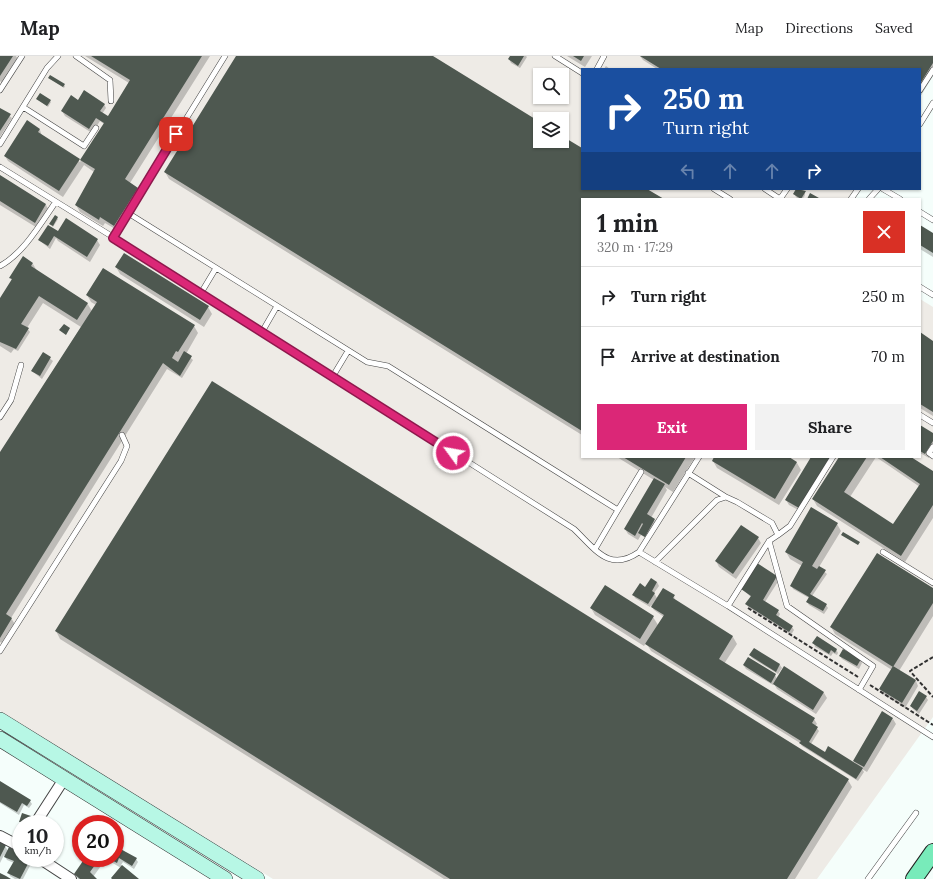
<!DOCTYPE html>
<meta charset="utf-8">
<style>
body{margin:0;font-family:Lora,serif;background:#f2f2f2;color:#202124;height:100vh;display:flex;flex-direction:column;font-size:15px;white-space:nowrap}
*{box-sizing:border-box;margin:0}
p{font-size:13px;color:#757577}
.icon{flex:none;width:22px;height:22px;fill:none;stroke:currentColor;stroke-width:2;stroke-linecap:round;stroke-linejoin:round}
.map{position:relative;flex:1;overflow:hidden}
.sheet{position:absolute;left:581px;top:142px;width:340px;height:260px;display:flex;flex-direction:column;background:#fff;border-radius:0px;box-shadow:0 1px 3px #0004}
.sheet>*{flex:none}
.banner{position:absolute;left:581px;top:12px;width:340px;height:122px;border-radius:0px;box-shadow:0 1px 3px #0004;background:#1a4fa0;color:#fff;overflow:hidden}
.controls{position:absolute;left:533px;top:12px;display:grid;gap:8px}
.controls a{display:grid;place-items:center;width:36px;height:36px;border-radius:0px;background:#fff;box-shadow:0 1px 3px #0004;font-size:20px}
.speed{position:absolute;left:12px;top:759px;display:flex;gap:8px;font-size:20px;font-weight:700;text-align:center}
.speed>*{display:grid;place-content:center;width:52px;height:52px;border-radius:50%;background:#fff;box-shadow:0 1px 3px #0004;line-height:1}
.speed small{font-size:10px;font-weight:400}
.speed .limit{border:6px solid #d22;background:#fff;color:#111}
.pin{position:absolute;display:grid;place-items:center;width:34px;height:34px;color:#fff;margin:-17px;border-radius:8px;box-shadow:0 2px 6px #0006}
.me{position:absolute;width:44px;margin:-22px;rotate:302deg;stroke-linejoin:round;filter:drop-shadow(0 0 3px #0008)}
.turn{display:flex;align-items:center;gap:14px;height:84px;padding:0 16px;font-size:18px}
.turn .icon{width:52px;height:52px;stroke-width:2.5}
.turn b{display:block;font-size:28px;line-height:34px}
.lanes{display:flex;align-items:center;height:38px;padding:0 16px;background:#0003;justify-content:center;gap:20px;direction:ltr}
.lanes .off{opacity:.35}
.round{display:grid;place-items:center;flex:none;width:42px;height:42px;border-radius:0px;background:#f2f2f2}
.overview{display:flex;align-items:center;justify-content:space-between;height:68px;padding:0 16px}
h1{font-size:24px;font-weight:700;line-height:30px}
.cta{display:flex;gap:8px;margin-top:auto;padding:8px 16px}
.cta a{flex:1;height:46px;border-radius:0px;background:#db2777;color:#fff;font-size:16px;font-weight:700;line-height:46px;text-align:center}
.cta a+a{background:#f2f2f2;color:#202124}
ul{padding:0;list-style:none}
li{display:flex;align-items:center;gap:12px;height:60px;padding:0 16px;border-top:1px solid #e0e0e0}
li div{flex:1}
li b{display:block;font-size:15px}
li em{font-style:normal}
header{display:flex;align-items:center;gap:24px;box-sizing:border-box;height:56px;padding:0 20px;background:#fff;border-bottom:1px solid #e0e0e0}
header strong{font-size:19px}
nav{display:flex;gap:22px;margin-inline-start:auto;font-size:14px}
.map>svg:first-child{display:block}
</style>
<header>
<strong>Map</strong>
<nav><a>Map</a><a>Directions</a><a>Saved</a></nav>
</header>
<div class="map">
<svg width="933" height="823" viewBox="0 0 933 823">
<rect width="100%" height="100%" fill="#f5fefb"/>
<path fill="#eeebe6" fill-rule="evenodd" d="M0,0H933V17L920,38V13H582V133H859L853,143H582V401H920V243L933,251V661L817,823H273L0,655ZM540,19H562V41H540ZM540,63H562V85H540Z"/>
<path fill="#0003" fill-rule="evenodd" d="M0,0H16L18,4L2,27L0,25Z
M85,0H210L130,127L138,132L141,137L117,174L105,167L103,170L80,156L76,149L94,116L84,109L63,141L23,115L8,105L5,100L27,66L40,74L42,80L80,106L104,68L100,65L92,77L65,60L62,55L78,45L104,48L106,52L102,58L108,61L129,27Z
M237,0H431L540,68V85H562V81L582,94V133H646L662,143H582V379L169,123L165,116Z
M511,0H526L527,1L520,12L511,7L509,3Z
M567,0H592L585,11Z
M640,0H933V20L920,41V13H657L643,4Z
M606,10L610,13H604Z
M49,22L64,29L65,30L64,32Z
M37,43L50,45L51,46L48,51Z
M0,53L12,62L0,81Z
M0,120L46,149L50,156L39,173L0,149Z
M795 138a5 5 0 1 1 10 0a5 5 0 1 1-10 0Z
M55,160L58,163L53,171L50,168Z
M66,164L97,184L100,189L90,206L58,185L56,182L50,193L39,184L58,176Z
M920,170L933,178V201L920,193Z
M33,208L37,215L87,247L92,255L96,249L91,246L87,239L194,270L198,277L186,298L193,304L182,322L167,313L11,562L16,570L4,588L0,586V398L81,271L43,247L27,272L30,276L18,295L14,293L11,297L0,290V244L12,225L11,222Z
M116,211L208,251L212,258L204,271L120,218Z
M920,278L933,286V360L920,352Z
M43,297L53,305L42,323L32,315Z
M920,371L933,378V395L929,402L920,397Z
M617,401H695L673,436L665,431L667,434L651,462L655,465L646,482L641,479L638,484L628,478L625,473L654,424Z
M715,401H787L797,407L801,414L779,449L717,412L713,405Z
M812,401H836L802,456L789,449L786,444Z
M840,401H909L933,416V462L905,506L817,450L813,443ZM876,401L920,431L893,470L850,441Z
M837,468L841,475L819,511L827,518L812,540L826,549L828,552L824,558L809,549L807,546L809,542L793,533L792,530L802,510L790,503L786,496Z
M758,482L761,487L736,523L719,511L716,505Z
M777,521L779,524L765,546L778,555L780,558L778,562L792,571L794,574L791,579L748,551L747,548L751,541L742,533Z
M657,526L659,530L654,537L657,542L674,540L675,545L733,581L737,588L724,608L814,663L817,668L815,670L819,675L811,688L825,697L857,709L854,705L893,663L896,668L867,716L862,713L864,716L858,725L802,690L800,687L651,595L646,587L644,590L595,559L591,552L653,561L658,569L664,561L654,554L651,549L650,551L635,542L634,539Z
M933,533V560L899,615L916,625L918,630L905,652L883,638L880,633L892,614L835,578L831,571Z
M56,575L848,724L852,731L795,823H444L60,583Z
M814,587L836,593L838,597L837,599L833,597L831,600L815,591Z
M754,593L780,609L782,612L778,618L752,602L750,599Z
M840,600L860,604L862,607L859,613L842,603Z
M744,610L775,619L777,623L824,637L827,642L816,658L777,633L774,628L773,629L746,613Z
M926,641L928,644L919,658L913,653L911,650Z
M0,727L30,745L32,748L29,752L24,749L19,759L0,747Z
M20,766L32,768H23Z
M0,787L5,790L8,795L21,799V802L30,803L32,806L23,823H15L10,820L9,817L14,807L7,804L4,799L0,807Z
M115,791L136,803L138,806L134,813L123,806L121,809L137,823H113L121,812L106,803L93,821L96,823H78L75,818L86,802H115Z
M55,795L59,798L56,804L52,802H55Z"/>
<path fill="#4e5850" d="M0,0H13L0,20Z
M91,0H202L125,123L138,132L114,170L100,161L99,164L75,149L95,113L80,104L104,67L96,62L89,73L61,55L71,39L78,44L84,34L105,48L100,55L108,60L130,24Z
M236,0H433L540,66V85H562V80L582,92V133H647L664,143H582V375L164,116Z
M510,0H524L518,10L508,3Z
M573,0H584L581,5Z
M640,0H933V7L920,28V13H661Z
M50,19L65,28L63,31L48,22Z
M40,37L51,44L47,50L36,43Z
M0,52L11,58L0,75Z
M27,64L40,73L38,76L80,103L59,135L4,100Z
M0,119L46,148L35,167L0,145Z
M796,133L806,135L801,143L793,138Z
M810,137L819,142V143H807Z
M55,159L58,161L53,170L49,168Z
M66,162L98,183L87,201L54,180L48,190L38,184L48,169L58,175Z
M920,169L933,177V197L920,189Z
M124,197L209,250L200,264L115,211Z
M23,200L33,207L31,210L88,247L77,264L39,240L21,268L29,272L16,293L0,286V242L12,223L9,222Z
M103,212L195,269L178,296L176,295L172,302L178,306L184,295L192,300L180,320L163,307L6,558L12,562L0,582V396L97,246L86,239Z
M64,268L70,272L66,279L59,274Z
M920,276L933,285V356L920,348Z
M43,296L51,301L40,320L31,315Z
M212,325L849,723L787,823H450L55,575Z
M920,369L933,377V385L925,398L920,395Z
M623,401H686L669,429Z
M714,401H789L797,406L775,443L712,405Z
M811,401H830L799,452L785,444Z
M839,401H867L844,436L893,468L920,428L880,401H911L933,415V449L901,500L812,443Z
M654,422L665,428L647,458L655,463L645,481L638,477L643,468L642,467L635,480L624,473Z
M811,451L838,467L812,510L817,513L819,510L826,514L810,538L827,548L823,555L806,546L809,541L790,530L803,506L785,496Z
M741,469L759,481L733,518L715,505Z
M843,476L860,486L858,489L841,479Z
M877,497L933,532V547L893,611L830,571Z
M757,507L777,520L763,544L779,554L776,559L793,570L789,576L745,548L751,540L741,533Z
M651,522L657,526L652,535L655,537L648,548L632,539L640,527L645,531Z
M605,529L654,560L640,583L590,552Z
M663,532L675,539L673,542L733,580L719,603L815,662L812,667L818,671L809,686L825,696L828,690L863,712L856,723L799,687L801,685L645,588L664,559L651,551Z
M817,580L837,593L835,597L831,594L829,598L812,587Z
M754,592L780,608L776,616L749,599Z
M843,593L861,603L857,610L839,600Z
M748,601L776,618L771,627L743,609Z
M784,610L824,636L813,654L773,628Z
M893,610L916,624L902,647L879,633Z
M919,635L927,640L917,655L910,650Z
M882,655L893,662L864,711L853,705Z
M0,725L31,744L27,750L22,747L17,756L0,746Z
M22,757L34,761L32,768L19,766Z
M0,786L6,789L0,801Z
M115,790L137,802L132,810L119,802L117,807L108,802H115Z
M9,791L21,797V802H31L20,823L7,817L14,805L4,801Z
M85,802H100L90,816L97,823H80L74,818Z
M122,809L139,823H112L111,822Z
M0,817L6,820L11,823H0Z"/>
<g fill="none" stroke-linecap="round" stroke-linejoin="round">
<g stroke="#434343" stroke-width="6">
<path id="lane" d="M76,0L110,24L111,45
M225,0L113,181L574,473C595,493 609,517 639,496L699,401
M555,0L582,17
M597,13L604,0
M0,34L22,0
M920,34L933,14
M23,51L84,90L96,72
M920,68L933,47
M0,88L47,12L58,0
M0,111L113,181
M714,133L730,143
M765,133L780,143
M883,133L900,143
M780,143L787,133
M851,143L858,133
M869,143L878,133
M920,156L933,164
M128,157L367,306L388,310L618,454L595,493
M0,210C23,198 41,167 55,147
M920,231L933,239
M201,237L216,212
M262,276L277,250
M333,320L348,295
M920,359L933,367
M0,361L11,344L21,309
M933,391L929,397L933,400
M688,417L726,441
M618,454L641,416
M778,479L790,470L833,401
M769,485L787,550L873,610L859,634
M639,496L728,550L933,681
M883,496L933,527
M655,506L717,444L726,441L737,446L772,467L778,479L769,485L728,550
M0,595L121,405L127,390L122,379
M868,823L916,757"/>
</g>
<g stroke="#434343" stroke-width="12">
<path id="street" d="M35,768L64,723
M0,780L21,791
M39,802L71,823"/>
</g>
<g stroke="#323232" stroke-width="16">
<path id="secondary" d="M0,664L257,823
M0,683L225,823"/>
</g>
<g stroke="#212121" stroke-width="18">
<path id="primary" d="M914,823L933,796"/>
</g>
<path stroke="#323232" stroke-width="2" stroke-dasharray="4 2" stroke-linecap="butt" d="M748,552L858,621
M933,601L910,615L933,641
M870,629L933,669"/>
<use href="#lane" stroke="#fff" stroke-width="5"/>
<use href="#street" stroke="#fff" stroke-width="10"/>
<use href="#secondary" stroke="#b7f7e5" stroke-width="15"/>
<use href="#primary" stroke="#78ebba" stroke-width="16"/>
</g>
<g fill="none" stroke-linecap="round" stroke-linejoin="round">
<g stroke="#8e194d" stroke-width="10">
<path id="route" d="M176,78L113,182L453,397"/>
</g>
<use href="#route" stroke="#db2777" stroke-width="7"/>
</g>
</svg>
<div class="controls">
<a><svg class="icon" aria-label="search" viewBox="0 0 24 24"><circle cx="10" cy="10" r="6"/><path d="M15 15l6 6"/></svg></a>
<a><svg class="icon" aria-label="layers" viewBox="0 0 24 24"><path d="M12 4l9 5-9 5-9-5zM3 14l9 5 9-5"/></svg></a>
</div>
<div class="speed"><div>10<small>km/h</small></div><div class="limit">20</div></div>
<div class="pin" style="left:176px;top:78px;background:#d93025"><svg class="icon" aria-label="arrive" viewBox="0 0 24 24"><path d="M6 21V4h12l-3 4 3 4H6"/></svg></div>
<svg class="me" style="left:453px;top:397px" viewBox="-20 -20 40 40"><circle r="17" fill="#db2777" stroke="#fff" stroke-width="3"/><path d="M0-11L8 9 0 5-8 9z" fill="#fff"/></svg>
<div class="banner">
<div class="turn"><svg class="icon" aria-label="right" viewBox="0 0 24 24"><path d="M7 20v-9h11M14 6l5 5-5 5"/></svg><div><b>250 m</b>Turn right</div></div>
<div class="lanes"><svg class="icon off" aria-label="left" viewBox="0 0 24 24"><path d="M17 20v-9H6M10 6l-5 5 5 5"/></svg><svg class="icon off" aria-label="ahead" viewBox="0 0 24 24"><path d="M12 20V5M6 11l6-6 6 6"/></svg><svg class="icon off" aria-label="ahead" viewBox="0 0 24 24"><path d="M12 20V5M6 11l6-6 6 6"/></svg><svg class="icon" aria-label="right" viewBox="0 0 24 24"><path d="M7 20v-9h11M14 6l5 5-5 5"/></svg></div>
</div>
<section class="sheet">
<div class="overview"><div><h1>1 min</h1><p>320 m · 17:29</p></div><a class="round" style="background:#d93025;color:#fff"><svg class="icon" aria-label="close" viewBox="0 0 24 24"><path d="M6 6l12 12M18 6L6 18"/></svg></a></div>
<ul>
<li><svg class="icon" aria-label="right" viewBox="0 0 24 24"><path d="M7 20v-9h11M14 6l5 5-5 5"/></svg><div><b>Turn right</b></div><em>250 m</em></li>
<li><svg class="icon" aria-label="arrive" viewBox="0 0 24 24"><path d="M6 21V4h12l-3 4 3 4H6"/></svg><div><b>Arrive at destination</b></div><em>70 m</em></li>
</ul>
<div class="cta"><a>Exit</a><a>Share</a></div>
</section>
</div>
